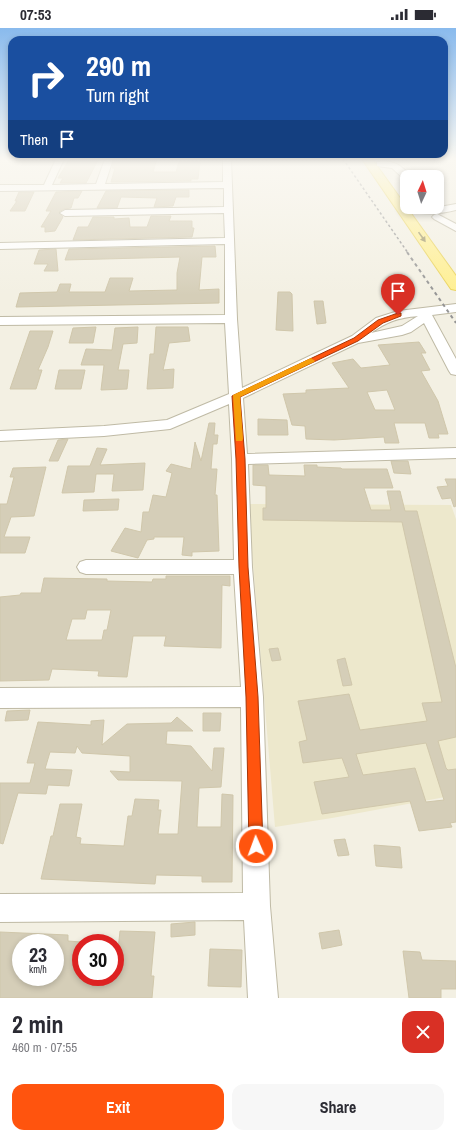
<!DOCTYPE html>
<meta charset="utf-8">
<style>
body{margin:0;font-family:"Archivo Narrow",sans-serif;background:#f7f7f7;color:#2b2b33;height:100vh;display:flex;flex-direction:column;font-size:15px;white-space:nowrap}
*{box-sizing:border-box;margin:0}
p{font-size:13px;color:#7c7c81}
.icon{flex:none;width:22px;height:22px;fill:none;stroke:currentColor;stroke-width:2;stroke-linecap:round;stroke-linejoin:round}
.map{position:relative;height:970px;overflow:hidden}
.side{display:flex;flex-direction:column;background:#fff;flex:1}
.side>*{flex:none}
.guide{position:absolute;left:8px;top:8px;width:440px;height:122px;border-radius:12px;box-shadow:0 2px 6px #0003;background:#1a4fa0;color:#fff;overflow:hidden}
.needle{width:26px;rotate:4deg}
.controls{position:absolute;left:400px;top:142px;display:grid;gap:8px}
.controls a{display:grid;place-items:center;width:44px;height:44px;border-radius:8px;background:#fff;box-shadow:0 2px 6px #0003;font-size:20px}
.speed{position:absolute;left:12px;top:906px;display:flex;gap:8px;font-size:20px;font-weight:700;text-align:center}
.speed>*{display:grid;place-content:center;width:52px;height:52px;border-radius:50%;background:#fff;box-shadow:0 2px 6px #0003;line-height:1}
.speed small{font-size:10px;font-weight:400}
.speed .limit{border:6px solid #d22;background:#fff;color:#111}
.pin{position:absolute;display:grid;place-items:center;width:34px;height:34px;color:#fff;margin:-41px -17px;border-radius:50% 50% 50% 0;rotate:-45deg;box-shadow:0 0 4px #0007}
.pin .icon{rotate:45deg}
.me{position:absolute;width:44px;margin:-22px;rotate:358deg;stroke-linejoin:round;filter:drop-shadow(0 0 3px #0008)}
.turn{display:flex;align-items:center;gap:14px;height:84px;padding:0 12px;font-size:18px}
.turn .icon{width:52px;height:52px;stroke-width:2.5}
.turn b{display:block;font-size:28px;line-height:34px}
.then{display:flex;align-items:center;height:38px;padding:0 12px;background:#0003;gap:8px;font-size:15px}
.round{display:grid;place-items:center;flex:none;width:42px;height:42px;border-radius:12px;background:#f7f7f7}
.headline{display:flex;align-items:center;justify-content:space-between;height:68px;padding:0 12px}
h1{font-size:24px;font-weight:800;line-height:30px}
.action{display:flex;gap:8px;margin-top:auto;padding:8px 12px}
.action a{flex:1;height:46px;border-radius:12px;background:#ff540e;color:#fff;font-size:16px;font-weight:800;line-height:46px;text-align:center}
.action a+a{background:#f7f7f7;color:#2b2b33}
.status{display:flex;justify-content:space-between;align-items:center;height:28px;padding:0 20px;background:#fff;direction:ltr}
.status svg{height:11px;fill:currentColor}
.map>svg:first-child{display:block}
</style>
<div class="status"><b>07:53</b><svg viewBox="0 0 49 12"><path d="M0 12V9h3v3zM5 12V6h3v6zM10 12V3h3v9zM15 12V0h3v12zM26 1h20v11H26zM47 4h2v5h-2z"/></svg></div>
<div class="map">
<svg width="456" height="970" viewBox="0 0 456 970">
<rect width="100%" height="100%" fill="#f3f0e3"/>
<path fill="#ede8cc" d="M248,476L451,477L456,491V767L332,790L275,799Z"/>
<path fill="#d5ceb8" stroke="#d0c7ab" fill-rule="evenodd" d="M114,131H157L153,144H176L179,134H200L198,151H191V153L111,154L115,140H112Z
M69,132H98L86,155H60L63,150H58Z
M189,162V169H176L173,178L154,179L157,170L121,169L117,180H97L106,163Z
M82,163L78,170H74L71,180L64,181L59,184L63,189L55,203L45,204V199H41L51,183H46L56,164Z
M19,164H34L25,183H10L17,173H15Z
M151,188H171L169,193H192V200H194L192,209L73,212L78,199H88L93,189H114V191L129,190L130,199H147Z
M215,218L216,229H202L199,262L219,261V275L16,279L20,265L57,264L60,256H71L69,264H105L110,250H133L129,263L177,262V245L180,229L65,232L69,221Z
M56,221L58,243H44L48,236H34L39,222Z
M278,264H290L292,266L293,303L276,302Z
M314,273H323L326,295L317,296Z
M96,299L93,315H69L73,300Z
M138,299L137,315L123,316L118,342H129L127,361L101,362L104,337H81L86,321L112,322L115,300Z
M156,299H188L190,313L169,315L163,342L174,341L173,360L147,361L150,326H154Z
M30,303H53L48,319L38,342H42L36,361H10Z
M419,314L426,325H421L430,342L421,343L438,373L448,406H438L439,410H429L425,395H394L399,415H385L384,409L334,412L306,411L305,398L292,397L283,366L306,365V362L349,360L332,335L353,331L361,340L390,337L378,317ZM387,362L395,382H375L367,364Z
M59,342H85L81,361H55Z
M258,391L287,392L288,407H258Z
M209,395H215L214,407H218L217,416H213L211,441H217L215,467H217L219,523L192,524V528L182,527L184,509H154V511L147,512L138,530L111,523L125,500L141,504L143,484H149L153,467L166,469L172,445L166,443L171,436L191,441L195,414L201,433Z
M68,411L58,433H49L58,412Z
M97,420L107,421L100,437L145,435L143,462L112,463L114,446H96L94,464L62,465L68,438H90Z
M391,433H408L411,446L394,445Z
M253,437H268L269,447L305,448L304,437H317V439L341,440L342,441H387L393,460H364L371,482H391L387,463H400L405,483H417L456,640V709L438,713L446,740L448,742L456,741V794L450,795L452,799L419,803L410,773L322,786L314,754L349,749L342,730L303,735L299,714L307,712L298,673L349,666L360,702L427,693L422,675L442,674L402,494L263,492V480H266V458L253,457ZM426,715L444,772L426,774L415,740L363,747L356,726Z
M46,439L34,488L11,489L4,509H30L25,525H0V476H7L14,449H10L13,440Z
M445,451H456V478L454,479L451,470L442,471L437,459L448,458Z
M119,471L118,482L83,483L84,472Z
M166,548H230V558L222,557L221,620L164,618L166,608H133L127,649L98,648L99,643L52,641L49,652L0,653V569L20,567L21,565H41L44,550L107,551V553L152,554L153,551H166ZM87,582H111L107,602H104L102,612H66L72,591H85Z
M278,620L281,632L272,633L269,621Z
M345,630L352,657L343,658L337,632Z
M30,682L28,692L5,693L7,683Z
M203,685H221L220,703H203Z
M177,689L193,703H167L166,716L191,718L212,743L214,720H224L221,759L199,760L197,799H221L222,766L233,767L232,854H202V848L156,847L155,856L41,851L51,808H53L60,776H82L76,809L81,810L80,816L124,818L128,788H132L135,771L159,772L158,782H161L158,806H178L182,753L118,752L110,743L130,744V728L82,725L77,718L75,725L50,724L45,741L72,742L69,758L48,757L46,766L18,765L3,816L0,815V755H30L35,735H27L38,694L91,697V693L104,692L102,717L127,696L171,695Z
M345,811L349,827L338,828L334,812Z
M374,817L400,819L402,840L376,838Z
M195,894V907L171,909V896Z
M339,902L342,917L322,921L319,905Z
M120,903L155,904L151,948H154L152,970H0V904L68,907V913L81,914V949H115ZM21,915H55V949H19L21,939Z
M210,921L242,922L241,959L208,958Z
M403,923L420,924L422,932L456,933V961H441V970H409Z"/>
<g fill="none" stroke-linecap="round" stroke-linejoin="round">
<g stroke="#bfbaa5" stroke-width="2">
<path id="minor" d="M56,131H64L52,157L96,156L105,131H113L105,156L223,154V131H231L237,291L242,360L352,308L376,290L398,283L456,276V284L432,287L456,331V347L451,346L449,343L424,295L411,304L402,307L358,315L243,370L247,426L456,420V430L248,436L252,539L263,669L270,878L278,970H248L244,892L0,894V866L243,865L241,679L0,680V660L241,659L234,546H86L80,544L77,539L80,534L86,532H234L232,431L229,376L170,401L104,408L0,413V403L104,398L167,392L229,366L225,295L0,297V289L225,287V216L0,221V215L225,210L224,185L65,188L60,185L65,182L224,179V160L0,163V157H44ZM418,288L402,298L371,305C388,293 398,290 418,288Z
M377,134C392,131 403,138 411,149H407V152L404,151L392,140L377,138Z
M456,176V182C441,186 425,187 410,183L408,181L410,179L434,180Z
M437,186L456,196V203L434,191L432,189L434,187Z"/>
</g>
<g stroke="#ead35a" stroke-width="2">
<path id="major" d="M362,131H372L456,248V262L451,261Z"/>
</g>
<use href="#minor" fill="#fff" fill-rule="evenodd"/>
<use href="#major" fill="#ffef90" fill-rule="evenodd"/>
<path stroke="#949494" stroke-width="1.5" stroke-dasharray="2.5 2.5" stroke-linecap="butt" d="M343,131L408,225"/>
<path stroke="#949494" stroke-width="2" stroke-dasharray="3.5 3.5" stroke-linecap="butt" d="M407,224L456,295"/>
</g>
<defs><path id="oneway-solid" d="M-6-.8H1V-3.2L6.5 0L1 3.2V.8H-6Z"/></defs>
<use fill="#998f5d" href="#oneway-solid" transform="translate(422 209) rotate(55)"/>
<linearGradient id="sky" x2="0" y2="1"><stop stop-color="#89baed"/><stop offset="0.49" stop-color="#faf8f2"/><stop offset="1" stop-color="#faf8f2" stop-opacity="0"/></linearGradient>
<rect width="456" height="267" fill="url(#sky)"/>
<path fill="#ff540e" stroke="#a63709" d="M398,285H401V288L383,295L358,313L240,369L245,431L248,539L258,669L263,818L261,823L256,825L251,823L249,818L246,669L239,539L236,431L232,368L354,310L378,292Z"/>
<path fill="#f59e0b" d="M311,330L315,333L314,334L240,369L243,411L242,413H236L233,367Z"/>
</svg>
<div class="controls">
<a><svg class="needle" viewBox="-14 -14 28 28"><path d="M0-13l5 13h-10z" fill="#e53935"/><path d="M0 13l5-13h-10z" fill="#7c7c81"/></svg></a>
</div>
<div class="speed"><div>23<small>km/h</small></div><div class="limit">30</div></div>
<div class="pin" style="left:398px;top:287px;background:#d93025"><svg class="icon" aria-label="arrive" viewBox="0 0 24 24"><path d="M6 21V4h12l-3 4 3 4H6"/></svg></div>
<svg class="me" style="left:256px;top:818px" viewBox="-20 -20 40 40"><circle r="17" fill="#ff540e" stroke="#fff" stroke-width="3"/><path d="M0-11L8 9 0 5-8 9z" fill="#fff"/></svg>
<div class="guide">
<div class="turn"><svg class="icon" aria-label="right" viewBox="0 0 24 24"><path d="M7 20v-9h11M14 6l5 5-5 5"/></svg><div><b>290 m</b>Turn right</div></div>
<div class="then">Then<svg class="icon" aria-label="arrive" viewBox="0 0 24 24"><path d="M6 21V4h12l-3 4 3 4H6"/></svg></div>
</div>
</div>
<section class="side">
<div class="headline"><div><h1>2 min</h1><p>460 m · 07:55</p></div><a class="round" style="background:#d93025;color:#fff"><svg class="icon" aria-label="close" viewBox="0 0 24 24"><path d="M6 6l12 12M18 6L6 18"/></svg></a></div>
<div class="action"><a>Exit</a><a>Share</a></div>
</section>
